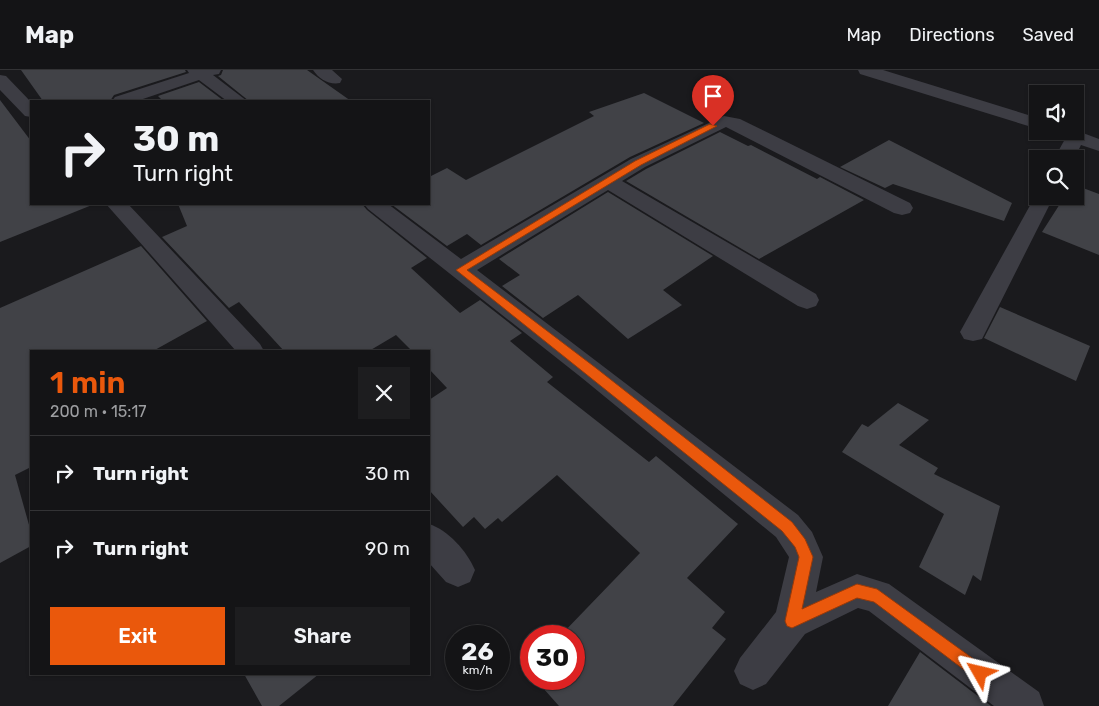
<!DOCTYPE html>
<meta charset="utf-8">
<style>
body{margin:0;font-family:Rubik,sans-serif;background:#1d1d1f;color:#f1f3f6;height:100vh;display:flex;flex-direction:column;font-size:19px;white-space:nowrap}
*{box-sizing:border-box;margin:0}
p{font-size:16px;color:#9d9ea1}
.icon{flex:none;width:28px;height:28px;fill:none;stroke:currentColor;stroke-width:2;stroke-linecap:round;stroke-linejoin:round}
.map{position:relative;flex:1;overflow:hidden}
.panel{position:absolute;left:30px;top:280px;width:400px;height:325px;display:flex;flex-direction:column;background:#141416;border-radius:0px;box-shadow:0 1px 4px #0004,0 0 0 1px #333335}
.panel>*{flex:none}
.hud{position:absolute;left:30px;top:30px;width:400px;height:105px;border-radius:0px;box-shadow:0 1px 4px #0004,0 0 0 1px #333335;background:#141416;color:#f1f3f6;overflow:hidden}
.fabs{position:absolute;left:1029px;top:15px;display:grid;gap:10px}
.fabs a{display:grid;place-items:center;width:55px;height:55px;border-radius:0px;background:#141416;box-shadow:0 1px 4px #0004,0 0 0 1px #333335;font-size:25px}
.speed{position:absolute;left:445px;top:555px;display:flex;gap:10px;font-size:25px;font-weight:700;text-align:center}
.speed>*{display:grid;place-content:center;width:65px;height:65px;border-radius:50%;background:#141416;box-shadow:0 1px 4px #0004,0 0 0 1px #333335;line-height:1}
.speed small{font-size:12px;font-weight:400}
.speed .limit{border:8px solid #d22;background:#fff;color:#111}
.pin{position:absolute;display:grid;place-items:center;width:42px;height:42px;color:#fff;margin:-51px -21px;border-radius:50% 50% 50% 0;rotate:-45deg;box-shadow:0 0 5px #0007}
.pin .icon{rotate:45deg}
.me{position:absolute;width:55px;margin:-28px;rotate:307deg;stroke-linejoin:round;filter:drop-shadow(0 0 4px #0008)}
.turn{display:flex;align-items:center;gap:18px;height:105px;padding:0 20px;font-size:22px}
.turn .icon{width:65px;height:65px;stroke-width:2.5}
.turn b{display:block;font-size:35px;line-height:42px}
.round{display:grid;place-items:center;flex:none;width:52px;height:52px;border-radius:0px;background:#1d1d1f}
.summary{display:flex;align-items:center;justify-content:space-between;height:85px;padding:0 20px}
h1{font-size:30px;font-weight:600;line-height:38px;color:#ea580c}
.button{display:flex;gap:10px;margin-top:auto;padding:10px 20px}
.button a{flex:1;height:58px;border-radius:0px;background:#ea580c;color:#fff;font-size:20px;font-weight:600;line-height:58px;text-align:center}
.button a+a{background:#1d1d1f;color:#f1f3f6}
ul{padding:0;list-style:none}
li{display:flex;align-items:center;gap:15px;height:75px;padding:0 20px;border-top:1px solid #333335}
li div{flex:1}
li b{display:block;font-size:19px}
li em{font-style:normal}
header{display:flex;align-items:center;gap:30px;box-sizing:border-box;height:70px;padding:0 25px;background:#141416;border-bottom:1px solid #333335}
header strong{font-size:24px}
nav{display:flex;gap:28px;margin-inline-start:auto;font-size:18px}
.map>svg:first-child{display:block}
</style>
<header>
<strong>Map</strong>
<nav><a>Map</a><a>Directions</a><a>Saved</a></nav>
</header>
<div class="map">
<svg width="1099" height="636" viewBox="0 0 1099 636">
<rect width="100%" height="100%" fill="#1a1a1d"/>
<path fill="#414247" d="M21,0H185L186,2L114,25L110,31H43Z
M223,0H307L351,31H249L218,6L221,5Z
M199,12L224,31H163L158,26Z
M644,23L704,53L630,87L481,175L467,164L447,176L391,134H429V107L447,98L466,110L594,46L589,42Z
M0,30L31,71V134H91L92,135L0,172Z
M720,62L748,76L751,75L817,109L820,107L864,130L759,189L626,111L646,99Z
M889,70L1012,133L1004,151L893,114L885,118L840,97Z
M1075,115L1099,124V185L1042,162L1065,126H1075Z
M608,122L713,186L663,220L682,235L628,269L578,225L543,248L502,216L520,205L499,189Z
M178,134H362L367,140L427,188L411,198L460,243L480,230L522,263L510,271L553,307L547,312L649,392L656,386L738,454L687,508L725,542L712,558L726,569L673,636H559L535,609H574V566H560L640,483L557,405L502,452L498,448L485,459L474,447L463,457L429,420V330L447,318L429,299V281H412L396,265L369,281H284L239,232L229,238L162,167L187,156Z
M141,176L207,251L153,281H31V397L15,405L31,462V476L0,493V238Z
M1000,237L1090,276L1076,311L984,268Z
M898,333L929,350L899,375L938,398L934,404L1000,436L981,511L973,505L965,525L919,497L944,444L842,382L862,354L868,357Z
M920,582L991,636H888Z
M244,604H319L279,636H262Z"/>
<g fill="none" stroke-linecap="round" stroke-linejoin="round">
<path fill="#3d3d44" fill-rule="evenodd" d="M187,0H221L219,4L213,5L247,31H227L199,10L137,31H112L115,27L189,3Z
M313,0H332L342,9L340,13C329,15 319,9 313,0Z
M858,0H883L1038,48V59L860,4Z
M0,5L6,6L31,32V47L25,46L0,20Z
M724,46L740,49L910,133L913,138L910,143L902,145L894,143L726,57L645,97L622,111L816,224L819,230L816,236L807,239L798,236L608,120L477,200L798,445L812,462L823,487L816,522L857,504L889,514L1039,622L1044,636H994L869,541L858,538L805,564L766,614L753,620L740,614L734,601L740,588L776,542L789,487L776,467L582,308L368,139L364,134H388L461,189L631,89Z
M1075,60L1099,69V81L1081,75L1074,89H1054L1065,69L1053,65L1051,61Z
M1038,121V126H1054L982,269L973,271L964,269L960,262Z
M106,134H128L260,274L264,281H236Z
M429,454C448,460 467,481 475,500L470,512L458,517L446,512L429,493Z"/>
</g>
<path fill="#ea580c" stroke="#983908" d="M710,54L717,56L641,95L467,200L596,298L792,452L805,469L813,487L802,539L857,514L877,519L986,598L988,603L986,608L980,611L975,608L874,532L857,528L792,558L787,556L785,551L799,487L795,477L782,461L456,200L635,91Z"/>
</svg>
<div class="fabs">
<a><svg class="icon" aria-label="sound" viewBox="0 0 24 24"><path d="M4 9h4l5-4v14l-5-4H4zM17 9q2 3 0 6"/></svg></a>
<a><svg class="icon" aria-label="search" viewBox="0 0 24 24"><circle cx="10" cy="10" r="6"/><path d="M15 15l6 6"/></svg></a>
</div>
<div class="speed"><div>26<small>km/h</small></div><div class="limit">30</div></div>
<div class="pin" style="left:713px;top:56px;background:#d93025"><svg class="icon" aria-label="arrive" viewBox="0 0 24 24"><path d="M6 21V4h12l-3 4 3 4H6"/></svg></div>
<svg class="me" style="left:980px;top:603px" viewBox="-20 -20 40 40"><path d="M0-17L14 15 0 8-14 15z" fill="#ea580c" stroke="#fff" stroke-width="4"/></svg>
<div class="hud">
<div class="turn"><svg class="icon" aria-label="right" viewBox="0 0 24 24"><path d="M7 20v-9h11M14 6l5 5-5 5"/></svg><div><b>30 m</b>Turn right</div></div>
</div>
<section class="panel">
<div class="summary"><div><h1>1 min</h1><p>200 m · 15:17</p></div><a class="round"><svg class="icon" aria-label="close" viewBox="0 0 24 24"><path d="M6 6l12 12M18 6L6 18"/></svg></a></div>
<ul>
<li><svg class="icon" aria-label="right" viewBox="0 0 24 24"><path d="M7 20v-9h11M14 6l5 5-5 5"/></svg><div><b>Turn right</b></div><em>30 m</em></li>
<li><svg class="icon" aria-label="right" viewBox="0 0 24 24"><path d="M7 20v-9h11M14 6l5 5-5 5"/></svg><div><b>Turn right</b></div><em>90 m</em></li>
</ul>
<div class="button"><a>Exit</a><a>Share</a></div>
</section>
</div>
